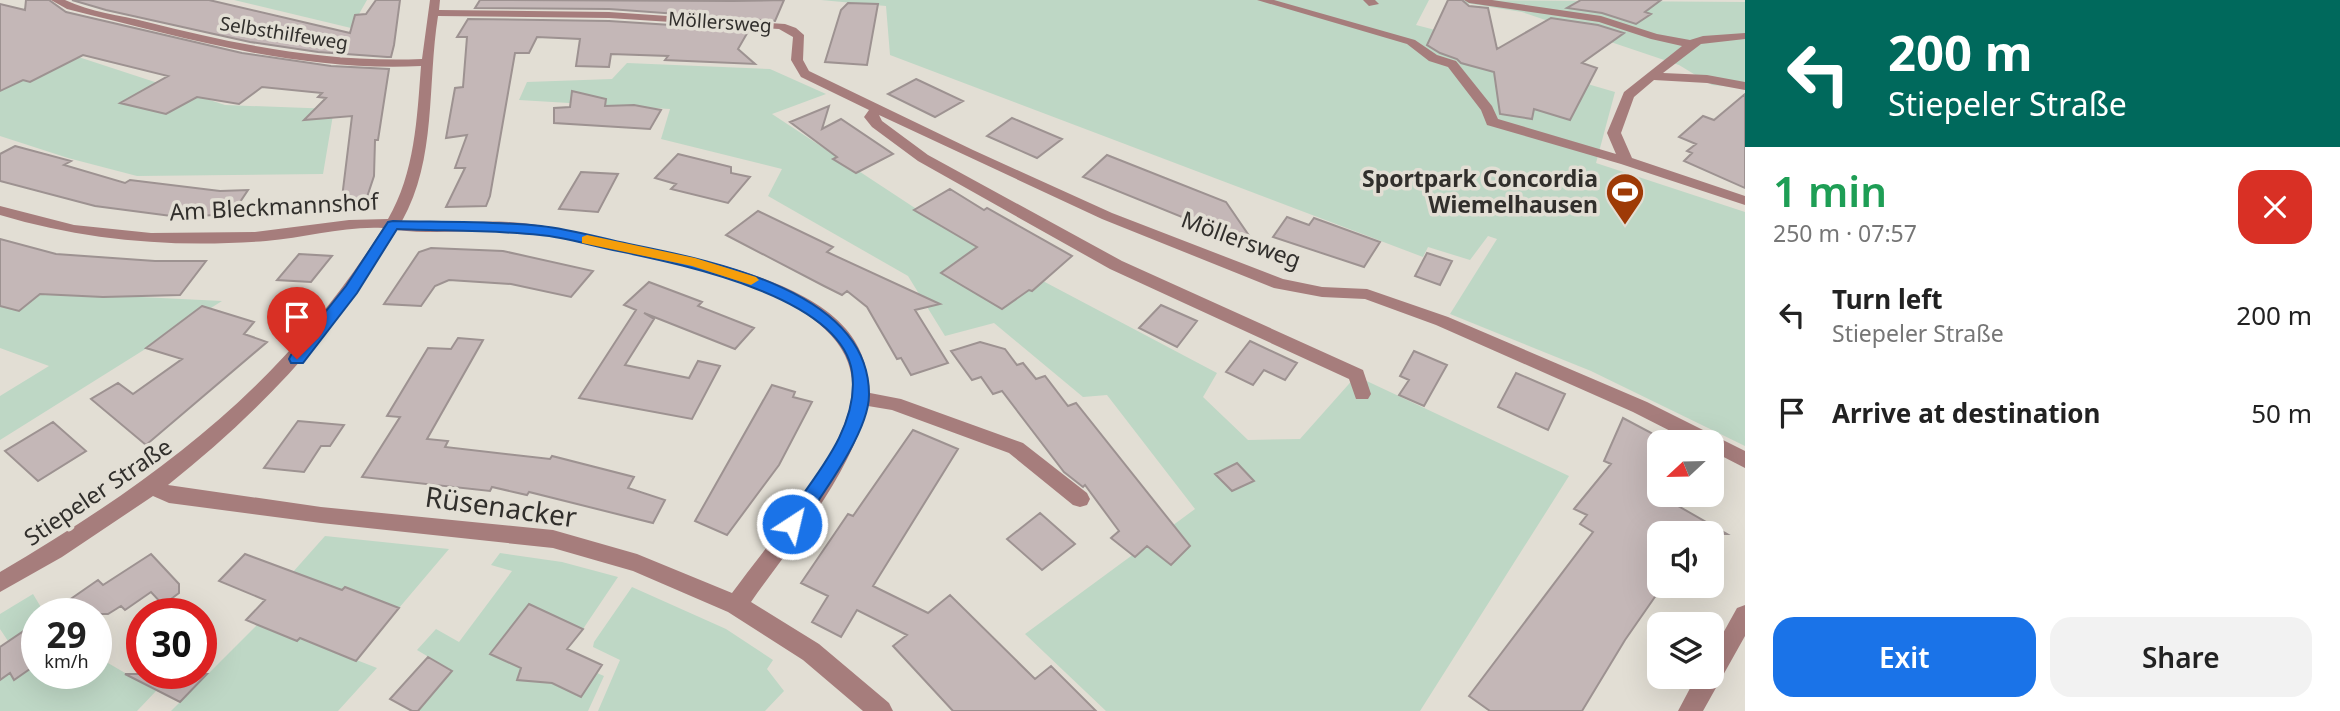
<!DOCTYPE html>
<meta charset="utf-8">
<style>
body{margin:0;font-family:"Noto Sans",sans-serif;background:#f2f2f2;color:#222;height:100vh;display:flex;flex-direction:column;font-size:26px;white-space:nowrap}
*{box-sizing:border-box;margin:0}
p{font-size:23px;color:#767676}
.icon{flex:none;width:38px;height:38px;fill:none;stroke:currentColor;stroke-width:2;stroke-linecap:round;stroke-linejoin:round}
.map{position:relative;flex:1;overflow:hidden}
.drawer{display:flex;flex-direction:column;background:#fff;width:595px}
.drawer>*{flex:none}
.guide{background:#00695c;color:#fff;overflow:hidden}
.needle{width:46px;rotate:248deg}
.fabs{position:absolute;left:1647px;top:430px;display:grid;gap:14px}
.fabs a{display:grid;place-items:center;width:77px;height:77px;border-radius:14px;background:#fff;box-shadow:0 7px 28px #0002;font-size:35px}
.speed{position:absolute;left:21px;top:598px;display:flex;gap:14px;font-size:35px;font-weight:700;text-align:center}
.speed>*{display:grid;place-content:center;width:91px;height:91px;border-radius:50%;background:#fff;box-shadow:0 7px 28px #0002;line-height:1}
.speed small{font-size:18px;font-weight:400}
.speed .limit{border:10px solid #d22;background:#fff;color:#111}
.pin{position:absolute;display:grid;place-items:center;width:60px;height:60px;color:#fff;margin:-72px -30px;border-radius:50% 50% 50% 0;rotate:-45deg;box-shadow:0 0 7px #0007}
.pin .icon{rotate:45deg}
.me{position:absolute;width:77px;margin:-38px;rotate:35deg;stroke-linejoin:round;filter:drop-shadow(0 0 5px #0008)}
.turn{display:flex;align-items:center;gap:24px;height:147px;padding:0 28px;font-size:32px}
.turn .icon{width:91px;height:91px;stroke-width:2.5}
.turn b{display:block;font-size:49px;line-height:60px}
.round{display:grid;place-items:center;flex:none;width:74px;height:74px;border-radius:21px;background:#f2f2f2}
.head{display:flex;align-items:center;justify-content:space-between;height:119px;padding:0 28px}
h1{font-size:42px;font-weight:600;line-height:52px;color:#1e9e55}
.primary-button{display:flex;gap:14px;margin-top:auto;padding:14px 28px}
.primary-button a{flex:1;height:80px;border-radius:21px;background:#1a73e8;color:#fff;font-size:28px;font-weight:600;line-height:80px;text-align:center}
.primary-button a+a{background:#f2f2f2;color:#222}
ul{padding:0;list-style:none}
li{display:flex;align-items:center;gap:21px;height:98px;padding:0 28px}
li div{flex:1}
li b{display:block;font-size:26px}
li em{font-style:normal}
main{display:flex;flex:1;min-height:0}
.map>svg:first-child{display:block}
</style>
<main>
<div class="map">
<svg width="1745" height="711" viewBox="0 0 1745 711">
<rect width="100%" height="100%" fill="#e2ded4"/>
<path fill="#bed7c5" d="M234,0H367L351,28Z
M821,0H1429L1416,25L1489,44L1485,54L1615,92L1596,163L1745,212V446L1591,371L1450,314L1497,239L1488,236L1470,260L1428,247L1423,257L890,55L886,6Z
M1446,0L1745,2V88L1712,85L1679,65L1522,12Z
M51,48L225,105L334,109L323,174L137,176L68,158L0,136V72Z
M627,63L770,69L826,94L772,114L956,235L1217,373L1203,397L1248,440L1300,439L1356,376L1569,476L1420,711H1106L1025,634L1195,509L1107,395L1083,397L994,323L945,336L908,276L768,196L782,169L661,139L670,109L519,100L527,82L612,79Z
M0,290L222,301L0,440V396L49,366L0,348Z
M325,536L449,549L399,608L346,587L342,590L293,572Z
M500,553L562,562L618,577L583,629L529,604L494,649L506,662L521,668L518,680L543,682L545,680L580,697L597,673L604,676L588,711H418L452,671L417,650L436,629L459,642L512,571L491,565Z
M632,587L726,629L773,660L767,669L784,691L765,711H598L620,660L593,647L594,642Z
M33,594L45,614H37V622L8,641L0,629V614Z
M257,625L297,641L300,638L377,668L338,711H171Z
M96,656L156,691L137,711H0V680L10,673L14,679L37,664V674H96Z"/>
<path fill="#c4b7b7" stroke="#9d9291" stroke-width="2" d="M26,0H49L66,12L242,53L331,66L389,69L378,140H375L374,176L365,203L341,206L352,116L304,120L326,98L318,97L322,93L262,87L239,104L197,97L166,114L120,103L168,76L83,55L30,82L23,80L0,91V4L25,10Z
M72,0H209L350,33L355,15L366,14L376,0H400L394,45L391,57H387L318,52L250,42L106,10Z
M480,0L733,1L784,0L775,21L609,9L475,8Z
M1448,0H1462L1469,6L1488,8L1497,49L1551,18L1598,25L1624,33L1582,63L1597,68L1570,120L1534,109L1532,119L1500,114L1494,72L1461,63L1457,59L1440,53L1427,45Z
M1581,0H1661L1645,12L1651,14L1636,24L1602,13L1567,8Z
M848,3L878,4L867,65L825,62L841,10Z
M468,19L609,21L749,30L738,49L755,64L665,60L668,56L611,54L609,67L576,66L580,39L537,37L529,53H515L490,196L486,206L446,207L465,168H455L467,135L446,138L455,88L463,87L467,37H457Z
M916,79L963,101L935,117L888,94Z
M572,91L606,99L605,106L634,105L661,110L650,129L554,123V108L570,107Z
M1745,94V188L1684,161L1692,153L1687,151L1696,144L1679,137L1703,116L1714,120Z
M829,106L822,129L841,119L893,154L856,173L833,159L837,157L790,122Z
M1012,118L1062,139L1037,158L987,136Z
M15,146L71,161L64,165L125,183L130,180L220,191L248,190L232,214L179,217L95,206L0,181V154Z
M678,154L731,167V173L750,177L728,203L671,189L676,184L655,178Z
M1107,155L1226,202L1252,240L1216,226L1214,230L1083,177Z
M581,172L618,174L598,212L559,209Z
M950,189L984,210L987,208L1072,256L1032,291L1029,290L1002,309L941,273L977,247L914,210Z
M758,211L833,247L827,252L940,304L915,310L948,363L911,375L901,358L897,359L867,307L847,291L842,295L824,286L726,235Z
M1287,217L1309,225L1314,218L1380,242L1364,267L1273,237Z
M0,239L56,254L155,261H206L180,295L103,297L40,294L19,311L0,306Z
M431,248L503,251L593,271L571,297L511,284L449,280L435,286L421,306L384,304L419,252Z
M1427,253L1452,261L1440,285L1415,276Z
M299,254L332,256L311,282L277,280Z
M649,282L702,302L698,306L754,328L735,349L644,313L654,319L625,365L689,378L698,361L720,366L692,419L579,398L636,310L624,305Z
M1161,305L1197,321L1177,347L1139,328Z
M202,306L254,322L244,334L267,342L146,445L91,399L118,383L133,394L182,359L146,348Z
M458,338L483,340L427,439L448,441L445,447L550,459L552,456L634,477L628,488L665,500L653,523L529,492L527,495L492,487L490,491L362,477L400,417L387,416L428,348L451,349Z
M1250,341L1297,363L1285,380L1264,370L1253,385L1226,372Z
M980,342L1005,349L1017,365L1023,363L1036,379L1045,376L1068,406L1076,403L1190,546L1171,565L1147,546L1135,557L1111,538L1119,531L1085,485L1083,487L1064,472L1002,391L993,394L981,377L972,380L951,351Z
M1414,351L1447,365L1424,406L1399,395L1409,380L1400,376Z
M1516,373L1565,394L1548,430L1498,407Z
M772,385L795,392L793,397L812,402L779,465L727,535L695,521Z
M1623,418L1659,437V495L1727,534H1659V591L1625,640L1582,711H1490L1469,696L1593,532L1580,524L1587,515L1574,509L1611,464L1604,461Z
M298,421L344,425L330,446H321L304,472L264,468Z
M53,422L86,451L38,481L5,451Z
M913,430L958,449L873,586L928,613L950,595L1035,679L1051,666L1096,711H953L893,646L907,635L857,610L841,637L812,622L828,596L801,583L848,514L853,516Z
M1237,463L1254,481L1232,491L1215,474Z
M1040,513L1075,544L1042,570L1007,539Z
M151,554L179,584V593L163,605L151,592L125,610L121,606L108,614H49L98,580L103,585Z
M245,554L342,590L345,587L399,608L356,661L300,638L297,641L246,620L265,600L219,581Z
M529,604L583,629L567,649L602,665L581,697L552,683L517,680L521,668L490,654Z
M37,622V664L14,680L10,673L0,680V647Z
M428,657L452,671L418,711H412L390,699Z
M125,674H207L180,702Z"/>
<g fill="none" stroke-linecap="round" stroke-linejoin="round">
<path fill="#a67d7c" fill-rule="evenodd" d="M51,0H65C90,12 120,15 147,22C238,45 328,63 422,59L430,0H440L439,10L609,12L785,24L796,28L804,35L803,60L809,71L973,150L1112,213L1283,279L1322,287L1367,289L1448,317L1647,402L1745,451V468L1712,451V443H1694L1633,412L1436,325L1365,299L1322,297L1274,288L1102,219L879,115L882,121L928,155L1122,261L1363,370L1371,394L1368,399H1356L1349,379L1110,269L918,161L872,127L864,117L869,110L801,77L791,60L793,37L779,29L609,18L438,16C427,85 437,159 402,221C438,225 474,220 509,222C545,224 579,233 614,241C682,255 800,275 846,329C863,349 867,368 870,393L901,399L1023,443L1087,493L1090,499L1087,505L1080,507L1073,505L1009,453L892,410L868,406C848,479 793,542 751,602L819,644L889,703L893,711H863L803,660L728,612L633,571L553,548L321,523L169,503L153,496L62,557L0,592V572C158,479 284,385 383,228C343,226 305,238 266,241C175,248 87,241 0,215V206L74,225L151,233L255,232L349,220L388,219C415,173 417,118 421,66C300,72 184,38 67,9ZM397,230C437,235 479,229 519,232C553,235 585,244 618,251C688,266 869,299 851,400C840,462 769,542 732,593L637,554L553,530L321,507L168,485C261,411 335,332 397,230Z
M1257,0H1274L1415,40L1437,55L1456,61L1492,106L1498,119L1616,154L1607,133L1624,92L1682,46L1651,39L1599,22L1469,3L1464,0H1492L1601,16L1657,34L1690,40L1703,36L1745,33V39L1701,44L1663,73L1707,75L1745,82V90L1707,83L1654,80L1634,97L1621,133L1632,158L1745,196V205L1621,164L1487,125L1481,110L1448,67L1429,61L1407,44Z
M1363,0H1375L1379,4L1369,6Z
M1745,605V636L1703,711H1678L1696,677H1712V653L1737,608Z"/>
</g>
<path fill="#1a73e8" stroke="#114b97" stroke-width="2" d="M393,221C442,222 492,221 541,226C570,229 600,238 629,244C708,260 870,290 869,395C869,433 820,497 799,529L792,532L786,529L783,524L786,518C814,477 860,427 852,372C841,295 675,263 613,250C589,245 564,237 540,235C493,230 444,231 397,229L357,293L303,363H291L289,359L291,355L346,286L388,222Z"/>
<path fill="#f59e0b" d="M587,235L695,258L756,277L759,280L751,285L692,266L582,243V237Z"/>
<defs>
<g id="stadium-pin" transform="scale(2.0125)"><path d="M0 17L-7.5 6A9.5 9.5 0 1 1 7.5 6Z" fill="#9e3a06" stroke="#e2ded4"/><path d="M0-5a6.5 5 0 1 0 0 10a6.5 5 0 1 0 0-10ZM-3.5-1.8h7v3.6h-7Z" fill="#fff"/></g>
</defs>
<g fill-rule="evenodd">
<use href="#stadium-pin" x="1625" y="192"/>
</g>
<g text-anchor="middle" stroke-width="7" stroke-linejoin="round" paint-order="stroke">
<g font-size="19" fill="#312f2c" stroke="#e2ded4">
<text transform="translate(720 22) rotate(4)" y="7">Möllersweg</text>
<text transform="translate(284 33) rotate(9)" y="7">Selbsthilfeweg</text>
</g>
<g font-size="23" font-weight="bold" fill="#312f2c" stroke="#e2ded4" text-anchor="end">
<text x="1598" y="187">Sportpark Concordia<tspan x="1598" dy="26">Wiemelhausen</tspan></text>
</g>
<g font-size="23" fill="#312f2c" stroke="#e2ded4">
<text transform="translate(274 207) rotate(-3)" y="8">Am Bleckmannshof</text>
<text transform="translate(1241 240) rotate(20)" y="8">Möllersweg</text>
<text transform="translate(98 492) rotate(-34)" y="8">Stiepeler Straße</text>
</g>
<g font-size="28" fill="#312f2c" stroke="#e2ded4">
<text transform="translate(501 507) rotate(8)" y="10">Rüsenacker</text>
</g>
</g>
</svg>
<div class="fabs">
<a><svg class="needle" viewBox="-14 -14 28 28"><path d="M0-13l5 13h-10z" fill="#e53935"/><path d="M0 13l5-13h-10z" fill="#767676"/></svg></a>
<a><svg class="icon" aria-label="sound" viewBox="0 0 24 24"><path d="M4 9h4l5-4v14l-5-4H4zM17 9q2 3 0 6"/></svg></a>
<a><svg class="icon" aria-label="layers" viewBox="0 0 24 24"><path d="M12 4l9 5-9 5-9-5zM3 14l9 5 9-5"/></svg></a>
</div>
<div class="speed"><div>29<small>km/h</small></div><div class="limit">30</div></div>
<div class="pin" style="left:297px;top:359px;background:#d93025"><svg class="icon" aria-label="arrive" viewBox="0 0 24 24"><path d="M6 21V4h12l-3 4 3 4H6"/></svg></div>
<svg class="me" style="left:792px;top:524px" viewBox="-20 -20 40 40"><circle r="17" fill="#1a73e8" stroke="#fff" stroke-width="3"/><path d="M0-11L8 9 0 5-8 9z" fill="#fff"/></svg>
</div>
<section class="drawer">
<div class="guide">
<div class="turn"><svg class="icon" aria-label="left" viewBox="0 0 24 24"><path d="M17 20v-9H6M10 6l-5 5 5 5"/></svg><div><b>200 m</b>Stiepeler Straße</div></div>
</div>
<div class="head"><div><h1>1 min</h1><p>250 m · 07:57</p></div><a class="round" style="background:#d93025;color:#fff"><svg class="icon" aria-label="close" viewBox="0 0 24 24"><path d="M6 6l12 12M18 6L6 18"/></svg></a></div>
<ul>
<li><svg class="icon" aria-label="left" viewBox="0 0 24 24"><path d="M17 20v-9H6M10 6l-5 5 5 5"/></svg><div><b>Turn left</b><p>Stiepeler Straße</p></div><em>200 m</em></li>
<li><svg class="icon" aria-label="arrive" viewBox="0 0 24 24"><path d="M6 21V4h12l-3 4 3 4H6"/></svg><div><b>Arrive at destination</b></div><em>50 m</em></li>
</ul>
<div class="primary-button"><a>Exit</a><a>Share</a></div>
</section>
</main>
